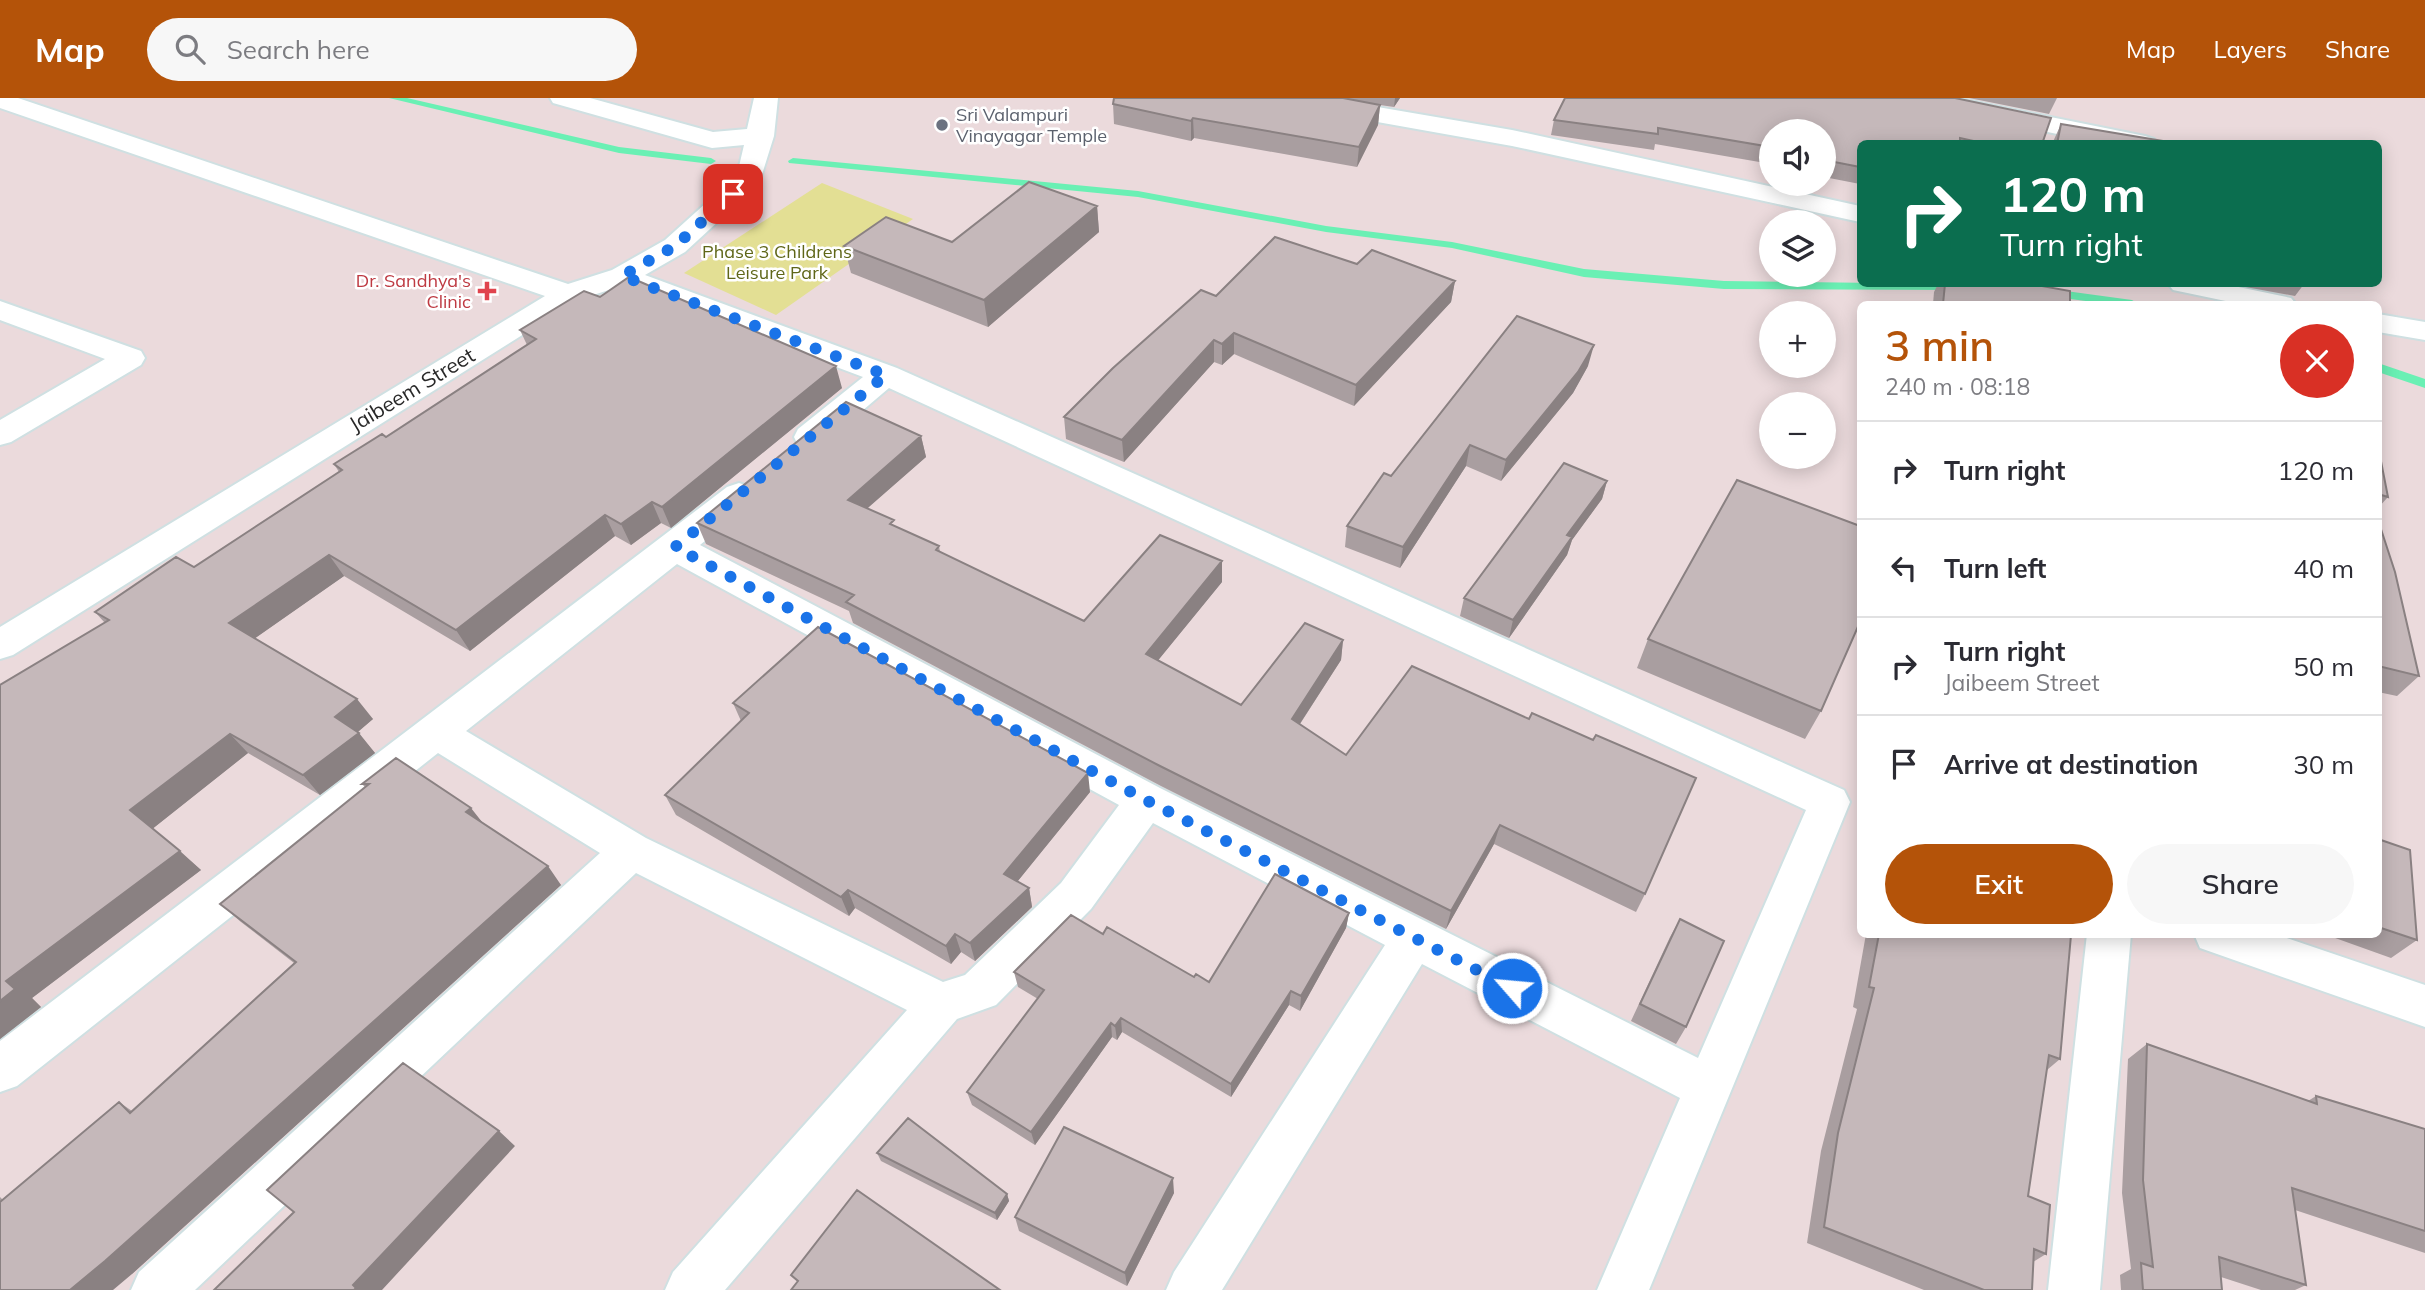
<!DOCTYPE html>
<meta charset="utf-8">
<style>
body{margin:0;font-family:Mulish,sans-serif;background:#f7f7f7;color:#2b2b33;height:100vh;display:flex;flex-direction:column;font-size:26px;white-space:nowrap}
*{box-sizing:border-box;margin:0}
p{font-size:23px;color:#7c7c81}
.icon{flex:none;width:38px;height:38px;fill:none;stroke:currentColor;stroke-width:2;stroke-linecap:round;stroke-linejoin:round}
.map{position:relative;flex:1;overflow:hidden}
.side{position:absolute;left:1857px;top:203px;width:525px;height:637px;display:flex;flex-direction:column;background:#fff;border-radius:10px;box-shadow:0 4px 18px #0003}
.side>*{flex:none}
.guide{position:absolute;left:1857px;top:42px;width:525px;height:147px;border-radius:10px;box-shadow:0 4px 18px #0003;background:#0b6e4f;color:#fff;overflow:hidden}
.controls{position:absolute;left:1759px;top:21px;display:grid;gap:14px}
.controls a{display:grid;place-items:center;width:77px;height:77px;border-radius:50%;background:#fff;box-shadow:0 4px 18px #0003;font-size:35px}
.pin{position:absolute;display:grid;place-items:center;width:60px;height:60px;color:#fff;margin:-30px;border-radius:14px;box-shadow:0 4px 10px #0006}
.me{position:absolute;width:77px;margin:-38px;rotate:297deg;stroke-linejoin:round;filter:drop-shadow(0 0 5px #0008)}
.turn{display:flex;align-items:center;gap:24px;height:147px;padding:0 28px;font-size:32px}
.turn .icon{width:91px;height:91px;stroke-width:2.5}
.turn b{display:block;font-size:49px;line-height:60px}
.round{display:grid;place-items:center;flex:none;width:74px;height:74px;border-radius:37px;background:#f7f7f7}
.headline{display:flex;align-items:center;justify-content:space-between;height:119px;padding:0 28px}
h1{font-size:42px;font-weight:600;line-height:52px;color:#b45309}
.button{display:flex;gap:14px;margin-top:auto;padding:14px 28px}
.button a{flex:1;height:80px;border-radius:42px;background:#b45309;color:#fff;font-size:28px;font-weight:600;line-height:80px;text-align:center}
.button a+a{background:#f7f7f7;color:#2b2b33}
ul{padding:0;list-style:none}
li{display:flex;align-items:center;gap:21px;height:98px;padding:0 28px;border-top:2px solid #e1e1e2}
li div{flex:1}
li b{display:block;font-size:26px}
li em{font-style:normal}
header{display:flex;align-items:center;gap:42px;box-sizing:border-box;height:98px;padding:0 35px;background:#b45309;color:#fff}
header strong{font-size:33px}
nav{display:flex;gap:38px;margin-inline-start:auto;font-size:24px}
.search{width:490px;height:63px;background:#f7f7f7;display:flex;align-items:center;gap:18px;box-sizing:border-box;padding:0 24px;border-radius:38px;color:#7c7c81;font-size:26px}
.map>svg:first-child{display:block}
</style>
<header>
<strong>Map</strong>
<div class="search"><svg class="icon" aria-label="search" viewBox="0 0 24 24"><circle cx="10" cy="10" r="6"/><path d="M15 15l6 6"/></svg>Search here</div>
<nav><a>Map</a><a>Layers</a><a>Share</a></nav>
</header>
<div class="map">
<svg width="2425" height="1192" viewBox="0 0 2425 1192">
<rect width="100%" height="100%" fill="#ebdadc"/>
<path fill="#e3df94" d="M822,85L913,121L776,217L684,175Z"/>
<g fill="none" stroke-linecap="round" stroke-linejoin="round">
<path fill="#6af0b4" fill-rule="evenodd" d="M389,0H407L619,49L711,60L716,63L711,66L619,55Z
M793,60L1138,93L1326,128L1452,144L1584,171L1724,183L1960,186L1962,188L1956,192L1724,191L1584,179L1452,150L1326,134L1138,99L789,65L788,63Z
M2051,191L2132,202L2138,206H2109L2047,198L2045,195Z
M2378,265L2425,281V290L2378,274Z"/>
<g stroke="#cfe0e2" stroke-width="4">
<path id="minor" d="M0,0H18L568,186L612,172L665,142L737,77L744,47L712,50L553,5L550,0H590L713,34L747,31L754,0H778L774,38L759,86L685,154L645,177L897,270L1844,692L1850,704L1649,1192H1597L1680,1000L1422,866L1222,1192H1166L1174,1174L1385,847L1153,725L1091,811L996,907L957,921L725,1192H665L673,1174L907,912L636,775L195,1192H131L139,1174L600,755L438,655L17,988L0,994V943L727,389L739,385L751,389L756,397L751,405L700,447L1160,690L1698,960L1806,712L889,290L822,347L810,350L798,347L794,339L798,331L863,279L621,188L578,202L13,557L0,561V529L545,198L0,10ZM677,466L1119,707L1061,785L965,877L943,884L646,740L466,633Z
M1270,0H1325L1512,32L1860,108V124L1512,48L1282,7L1273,5Z
M1907,0H1956L2145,38L2154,41L2158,46H2105L1919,7L1910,5Z
M2168,186H2224L2291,200L2296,206H2240L2173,192Z
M0,203L141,253L145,260L141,267L11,344L0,347V322L105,261L0,222Z
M2378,216L2425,224V242L2378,234Z
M2087,836H2131L2100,1192H2048Z
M2194,836H2275L2425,887V929L2200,850Z"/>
</g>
<use href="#minor" fill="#fff" fill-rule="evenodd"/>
</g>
<path fill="#a99ea0" d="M1114,0H1400L1394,9L1380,7L1378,27L1357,69L1194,40L1191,43L1114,26L1113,6Z
M1565,0L2042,46H1860V86L1824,79V33H1771V66L1655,46L1654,52L1551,37L1554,22Z
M1969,0H2057L2049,16Z
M2061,26L2181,46H2052Z
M1097,108L1099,134L988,229L851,175L844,148L952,144Z
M1357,166L1455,183L1451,204L1354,308L1234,256L1222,267L1214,264L1124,364L1066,341L1064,319L1216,198Z
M1938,186H2031L2070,206H1933L1934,194Z
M2229,186H2304L2295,198Z
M520,232L842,290L671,430L661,425L631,447L615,438L470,553L344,478L255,540L373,621L357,634L375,655L320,697L248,655L152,731L201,772L32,900L41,909L0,941V587L105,525L95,514L194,469L339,374L334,366L386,339L527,247Z
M1588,268L1573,295L1501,383L1466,368L1400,470L1345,449L1347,428L1391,378Z
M921,338L926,359L867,410L896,429L939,448L940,454L1084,523L1222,484L1158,562L1241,607L1343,542L1341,562L1300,626L1346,657L1412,568L1645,796L1636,814L1494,746L1446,831L1161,688L853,525L849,513L706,446L697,425Z
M2378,353L2388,399L2378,410Z
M1607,383L1602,401L1572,442L1567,457L1509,540L1460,518L1464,500Z
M2378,422L2419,578L2397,598L2378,594Z
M1648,541L1821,613L1805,641L1637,570Z
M733,605L1090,694L1017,784L1029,790L1032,809L975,863L961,854L951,866L855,810L849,818L676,717L665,697L741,623Z
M396,660L482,724L561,787L132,1176L0,1192V1099L3,1102L119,1004L132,1013L294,865L241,824L220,806L365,689L362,686Z
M2378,741L2417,842L2391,860L2324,836H2378Z
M1349,815L1346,830L1300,913L1289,907L1231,999L1122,934L1117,942L1112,939L1035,1047L972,1007L967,994L1038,901L1018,889L1014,874L1103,836L1194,879L1209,884Z
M1680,821L1686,929L1676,946L1631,923L1670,839Z
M1866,836H2070L2060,961L2047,972L2028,1098L2046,1156L2033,1164L2032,1192H1924L1807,1145L1821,1053L1857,911L1853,909Z
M2147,946L2308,1003L2316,998L2425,1031V1155L2295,1112L2306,1187L2295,1192H2261L2221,1179L2222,1192H2121L2120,1177L2131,1171L2122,1095L2128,961Z
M877,1055L1007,1096L1009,1103L997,1122L881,1063Z
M1174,1095L1127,1188L1019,1133L1015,1119Z"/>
<path fill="#8a8182" d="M1395,0H1400L1394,9Z
M1380,7L1378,27L1357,69L1359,49Z
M1193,20L1194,40L1191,43V23Z
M1097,108L1099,134L988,229L984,202Z
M1455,183L1451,204L1354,308L1356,287Z
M1234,235V256L1222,267V246Z
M1214,242V264L1124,364L1122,342Z
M1594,247L1588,268L1573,295L1501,383L1506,362Z
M836,268L842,290L671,430L662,409Z
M921,338L926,359L853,423L848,402Z
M1470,347L1466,368L1400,470L1403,449Z
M1607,383L1602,401L1572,442L1567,457L1509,540L1513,522L1567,437Z
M652,404L661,425L631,447L621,426Z
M605,417L615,438L470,553L456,532Z
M329,457L344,478L247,546L229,525Z
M1222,463V484L1147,576L1146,556Z
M1343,542L1341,562L1290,641L1292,621Z
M357,601L373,621L351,640L335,619Z
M359,635L375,655L320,697L303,677Z
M230,636L248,655L151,732L130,712Z
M1088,675L1090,694L1008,795L1004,776Z
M471,710L486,729L466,714Z
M1500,727L1494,746L1446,831L1451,813Z
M180,753L201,772L32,900L41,909L0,941V903L6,883Z
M548,768L561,787L132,1176L113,1192H70Z
M1029,790L1032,809L975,863L970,845Z
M848,792L855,810L849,818L841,799Z
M1349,815L1346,830L1300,913L1301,898Z
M955,836L961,854L951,866L946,848Z
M1291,893L1289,907L1231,999V986Z
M1121,920L1122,934L1117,942L1115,928Z
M1111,925L1112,939L1035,1047L1031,1034Z
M499,1033L515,1048L382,1192H354L353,1187Z
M1173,1080L1174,1095L1127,1188L1125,1175Z
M1007,1096L1009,1103L997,1122L995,1115Z"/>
<path fill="#c5b8ba" stroke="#8a8182" stroke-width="2" d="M1114,0H1343L1380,7L1359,49L1193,20L1191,23L1113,6Z
M1565,0H1955L2051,20L2042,46H1987L1960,40V46H1860V69L1824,62V33H1771V49L1658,30V36L1554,22Z
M2061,26L2181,46H2057Z
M1029,84L1097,108L984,202L844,148L886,119L952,144Z
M1275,139L1357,166L1372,152L1455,183L1356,287L1234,235L1222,246L1214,242L1122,342L1064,319L1113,270L1201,192L1216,198Z
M629,179L836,268L662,409L652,404L621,426L605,417L456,532L329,457L229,525L357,601L335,619L359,635L303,677L230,636L130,712L180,753L6,883L15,891L0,903V587L109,522L95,514L176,459L194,469L342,372L334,366L382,336L386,339L536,241L520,232L584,193L600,199Z
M1945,186H2031L2070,193V206H1943Z
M1517,218L1594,247L1578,274L1506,362L1470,347L1403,449L1347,428L1384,375L1391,378Z
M846,304L921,338L848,402L894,422L890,426L939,448L936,452L1084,523L1160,437L1222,463L1146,556L1241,607L1305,525L1343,542L1292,621L1346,657L1412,568L1529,621L1532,615L1593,642L1596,637L1696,680L1645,796L1500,727L1451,813L1160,668L846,504L854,497L697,425Z
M2378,353H2379L2388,399L2378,396Z
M1564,365L1607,383L1567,437L1572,439L1513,522L1464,500Z
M1737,382L1860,428V524L1821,613L1648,541Z
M2378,422L2395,474L2419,578L2378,568Z
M818,529L1088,675L1004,776L1029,790L970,845L955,836L946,848L848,792L841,799L665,697L749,615L733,605Z
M396,660L471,710L466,714L548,768L105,1163L70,1192H0V1104L119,1004L130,1015L296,864L220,806L369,686H362Z
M2378,741L2410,752L2417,842L2378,829Z
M1275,776L1349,815L1301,898L1291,893L1231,986L1121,920L1115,928L1111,925L1031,1034L967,994L1044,892L1014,874L1071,817L1103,836L1107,829L1194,879L1196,876L1209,884Z
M1680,821L1724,843L1686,929L1640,906Z
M1879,836L2071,837L2060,961L2049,957L2028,1098L2050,1107L2046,1156L2034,1151L2032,1192H1984L1824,1129L1838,1035L1874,890L1869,889Z
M2147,946L2317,1006L2316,998L2425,1031V1133L2292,1090L2306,1187L2219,1159L2222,1192H2143L2141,1165L2153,1169L2143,1082Z
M403,965L499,1033L353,1187L356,1190L354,1192H214L294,1114L267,1092Z
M908,1020L1007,1096L995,1115L877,1055Z
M1064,1029L1173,1080L1125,1175L1015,1119Z
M857,1092L1000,1192H791L798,1183L791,1177Z"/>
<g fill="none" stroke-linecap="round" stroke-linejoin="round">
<path stroke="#1a73e8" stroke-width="12" stroke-dasharray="0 21.6" d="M733,96L675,148L622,178L886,277L675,449L1146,702L1512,890"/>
</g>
<circle fill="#6b7280" stroke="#fff" stroke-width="2.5" cx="942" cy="27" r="7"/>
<path fill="#e0444e" stroke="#fff" stroke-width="2.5" d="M483.5 182.5h7v7h7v7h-7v7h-7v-7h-7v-7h7z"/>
<g text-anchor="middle" stroke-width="5" stroke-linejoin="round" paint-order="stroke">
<g font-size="18" fill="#5b616d" stroke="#fff" text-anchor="start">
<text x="956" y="23">Sri Valampuri<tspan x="956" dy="21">Vinayagar Temple</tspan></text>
</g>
<g font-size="18" fill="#5f6618" stroke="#fff">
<text x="777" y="160">Phase 3 Childrens<tspan x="777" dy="21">Leisure Park</tspan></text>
</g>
<g font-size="18" fill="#be3a42" stroke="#fff" text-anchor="end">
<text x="471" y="189">Dr. Sandhya's<tspan x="471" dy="21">Clinic</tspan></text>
</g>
<g font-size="21" fill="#282828" stroke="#fff">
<text transform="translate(412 292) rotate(-31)" y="7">Jaibeem Street</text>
</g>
</g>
</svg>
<div class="controls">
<a><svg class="icon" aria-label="sound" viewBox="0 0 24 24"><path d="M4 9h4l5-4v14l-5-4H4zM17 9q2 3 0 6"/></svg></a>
<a><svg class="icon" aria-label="layers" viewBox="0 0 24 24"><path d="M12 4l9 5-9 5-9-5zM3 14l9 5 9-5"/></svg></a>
<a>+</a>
<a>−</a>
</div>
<div class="pin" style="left:733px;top:96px;background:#d93025"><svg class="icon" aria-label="arrive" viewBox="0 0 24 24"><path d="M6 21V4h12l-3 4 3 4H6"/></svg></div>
<svg class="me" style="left:1512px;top:890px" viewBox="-20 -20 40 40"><circle r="17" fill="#1a73e8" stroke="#fff" stroke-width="3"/><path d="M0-11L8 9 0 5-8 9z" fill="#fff"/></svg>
<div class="guide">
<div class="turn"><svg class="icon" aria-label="right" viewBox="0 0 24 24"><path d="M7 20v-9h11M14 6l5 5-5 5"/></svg><div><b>120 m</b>Turn right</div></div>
</div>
<section class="side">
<div class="headline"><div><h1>3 min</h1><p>240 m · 08:18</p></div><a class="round" style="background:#d93025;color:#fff"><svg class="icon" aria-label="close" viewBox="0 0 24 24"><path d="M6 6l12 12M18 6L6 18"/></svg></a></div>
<ul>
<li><svg class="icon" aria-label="right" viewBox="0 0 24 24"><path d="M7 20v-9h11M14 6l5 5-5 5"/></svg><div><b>Turn right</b></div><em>120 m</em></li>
<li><svg class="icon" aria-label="left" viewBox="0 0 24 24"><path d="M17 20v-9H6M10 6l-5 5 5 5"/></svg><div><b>Turn left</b></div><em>40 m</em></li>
<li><svg class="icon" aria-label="right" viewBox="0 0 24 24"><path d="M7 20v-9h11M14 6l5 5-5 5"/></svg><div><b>Turn right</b><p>Jaibeem Street</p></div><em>50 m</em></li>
<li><svg class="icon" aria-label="arrive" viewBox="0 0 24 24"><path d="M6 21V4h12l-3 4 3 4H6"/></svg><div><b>Arrive at destination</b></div><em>30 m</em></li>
</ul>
<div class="button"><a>Exit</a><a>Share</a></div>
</section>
</div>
